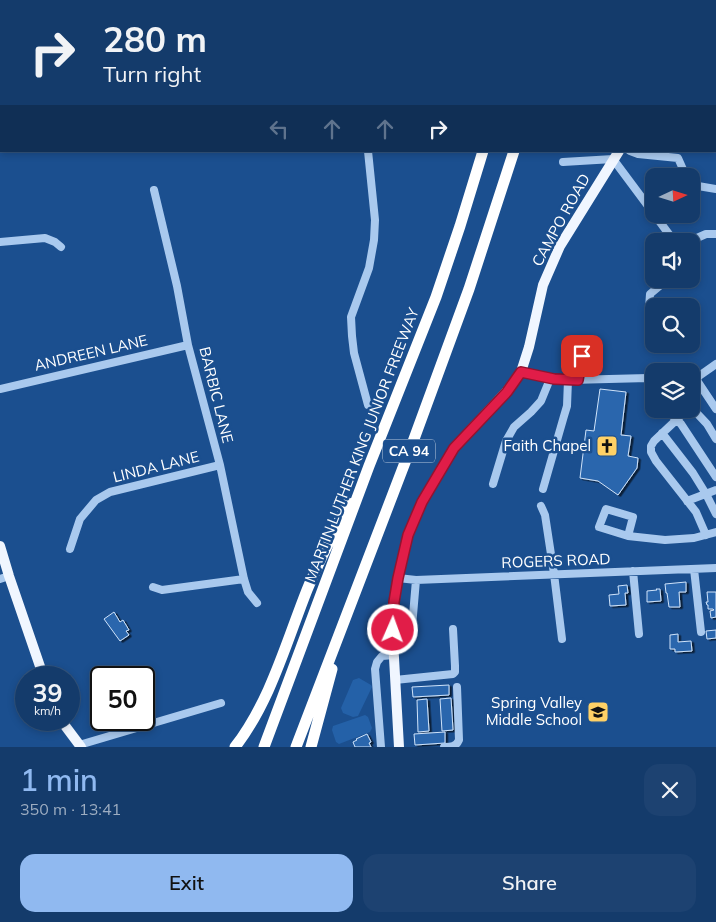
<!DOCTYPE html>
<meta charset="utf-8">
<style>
body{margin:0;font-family:Mulish,sans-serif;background:#1d4271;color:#f1f3f6;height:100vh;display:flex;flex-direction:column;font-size:19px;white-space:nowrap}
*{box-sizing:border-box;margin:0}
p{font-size:16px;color:#9dadc1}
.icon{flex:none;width:28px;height:28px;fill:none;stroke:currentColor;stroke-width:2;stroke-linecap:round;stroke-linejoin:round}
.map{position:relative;height:747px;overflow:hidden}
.drawer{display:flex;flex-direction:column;background:#143b6b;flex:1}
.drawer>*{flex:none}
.banner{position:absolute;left:0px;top:0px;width:716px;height:152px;box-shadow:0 2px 8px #0003,0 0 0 1px #33557e;background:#143b6b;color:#f1f3f6;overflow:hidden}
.needle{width:32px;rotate:86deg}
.buttons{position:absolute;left:645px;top:168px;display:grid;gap:10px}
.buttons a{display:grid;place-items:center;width:55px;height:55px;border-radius:10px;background:#143b6b;box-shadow:0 2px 8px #0003,0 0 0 1px #33557e;font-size:25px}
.speed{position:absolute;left:15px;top:666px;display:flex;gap:10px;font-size:25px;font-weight:700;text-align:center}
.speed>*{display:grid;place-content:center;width:65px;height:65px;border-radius:50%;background:#143b6b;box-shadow:0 2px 8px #0003,0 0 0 1px #33557e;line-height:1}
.speed small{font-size:12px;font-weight:400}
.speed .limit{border:2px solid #111;border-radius:8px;background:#fff;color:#111}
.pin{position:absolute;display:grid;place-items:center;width:42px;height:42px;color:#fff;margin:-21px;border-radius:10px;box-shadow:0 2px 8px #0006}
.me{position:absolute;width:55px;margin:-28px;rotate:2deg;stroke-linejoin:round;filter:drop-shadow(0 0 4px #0008)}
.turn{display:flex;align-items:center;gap:18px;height:105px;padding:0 20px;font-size:22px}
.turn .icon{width:65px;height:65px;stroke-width:2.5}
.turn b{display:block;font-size:35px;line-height:42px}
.lanes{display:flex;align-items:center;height:48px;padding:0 20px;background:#0003;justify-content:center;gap:25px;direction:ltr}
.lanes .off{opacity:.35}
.round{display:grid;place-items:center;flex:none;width:52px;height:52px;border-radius:15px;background:#1d4271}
.head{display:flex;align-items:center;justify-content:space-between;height:85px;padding:0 20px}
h1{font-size:30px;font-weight:600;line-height:38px;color:#90b9f0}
.cta{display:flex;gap:10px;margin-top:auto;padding:10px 20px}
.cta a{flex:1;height:58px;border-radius:15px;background:#90b9f0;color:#111;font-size:20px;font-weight:600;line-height:58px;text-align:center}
.cta a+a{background:#1d4271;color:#f1f3f6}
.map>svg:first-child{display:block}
</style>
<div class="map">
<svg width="716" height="747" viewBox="0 0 716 747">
<defs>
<filter id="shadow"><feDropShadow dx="2.5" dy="1.5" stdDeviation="0" flood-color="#0009"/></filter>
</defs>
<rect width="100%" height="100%" fill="#1b4f8f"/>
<path fill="#2461a8" d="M359,678L371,685L372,687L358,716L353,717L343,713L341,708L353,680Z
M365,715L368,717L372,728L370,732L339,744L336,742L332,730L333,726Z"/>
<path fill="#2a66ad" stroke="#cfe3fa" filter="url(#shadow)" d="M600,389L626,392L621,435L631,436L628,456L638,458L637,468L618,495L598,481L580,478L586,430L594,431Z
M686,582V592H679L680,607H669L667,593H666L665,584Z
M627,585L628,593H625L626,605L610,606L609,595L619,594L618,586Z
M656,589H660L661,601L647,602V591L657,590Z
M707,592H716V617L711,618L710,611L714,610L713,609H708V605H707L706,602H708Z
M114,612L120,622L123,620L129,630L126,631L129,635L120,641L104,619Z
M716,630V638L707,639L706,631Z
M678,634V642L691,641L692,651L675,652V649H670V635Z
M449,685V695L413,697L412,687Z
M451,698L453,730L442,731L440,699Z
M427,699L429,731L418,732L417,700Z
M445,732V743L415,745L414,734Z
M367,734L371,742L369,743L371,747H355L353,742L357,740L356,739Z"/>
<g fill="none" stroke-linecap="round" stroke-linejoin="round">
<path stroke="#a9c9ee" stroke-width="8" d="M90,0V1
M268,0L269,1
M355,0L356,1
M421,0L423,1
M118,1L119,0
M480,1L481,0
M0,16H1
M630,151L638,154L678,158L686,176
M563,162L613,159L654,214
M691,184L698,186L716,189
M154,190L177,286L188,345L220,465L244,579L248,592L257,603
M654,214L674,241
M690,241L706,234H716
M0,242L45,238L55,242L61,247
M651,329L649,308L650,294L668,279
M716,364L699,376L697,378L698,382L716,409
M521,372L554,379L570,380L648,378L654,379
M578,380L582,356
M0,389L188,345
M368,405L354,353L352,336L351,317L369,268L374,240L375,220L368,151
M691,407L707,424L716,439
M665,409L681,424L716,477
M688,409L654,441L651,446V452L656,461L696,512L706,535
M662,433L693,473L706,494L716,514
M493,484L506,441L514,427L531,412L541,401L550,379
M543,489L564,416L567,406L568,380
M687,501L716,490
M541,506L545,515L554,574L562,639
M606,509L633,517L628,536L599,527Z
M628,536L665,540L694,538L716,532
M70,549L80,519L96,500L110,492L220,465
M694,569L701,632
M633,571L639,634
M398,578L416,580L716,568
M0,579L9,576
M153,587L162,590L244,579
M393,630L412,627L416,580
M395,680L453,674L455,672V666L453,629
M79,745L221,703
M381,747L375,669L377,662L382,656L394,655
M444,747C451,747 456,747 459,740L457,687"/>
<path stroke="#f0f6ff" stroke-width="10" d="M656,1L657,0
M0,546L9,576L44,678
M62,720L66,727L81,747
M399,747L393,640L394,602L398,578L408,535L422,502L454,448L507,391L521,372L529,347L543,285L560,246L619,151"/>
<path stroke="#fff" stroke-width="11" d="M517,1V0
M549,1V0
M235,747C270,702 286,643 307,590C319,561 334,532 348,503
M264,747L369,466L436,297L460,226L483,151
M296,747L414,439L469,289L514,151
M311,747L332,669"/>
</g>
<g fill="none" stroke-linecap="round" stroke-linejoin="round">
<g stroke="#92132f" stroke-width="12">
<path id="route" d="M393,630L394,602L398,578L408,535L422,502L454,448L507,392L521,372L554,379L578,380L582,356"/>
</g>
<use href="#route" stroke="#e11d48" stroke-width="9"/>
</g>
<defs>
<g id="church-square" transform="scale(1.125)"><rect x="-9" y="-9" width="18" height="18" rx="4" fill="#ffd166" stroke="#1b4f8f"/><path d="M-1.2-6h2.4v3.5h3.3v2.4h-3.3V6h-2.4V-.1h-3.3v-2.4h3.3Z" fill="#111"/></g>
<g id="school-square" transform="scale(1.125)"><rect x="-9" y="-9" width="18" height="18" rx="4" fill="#ffd166" stroke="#1b4f8f"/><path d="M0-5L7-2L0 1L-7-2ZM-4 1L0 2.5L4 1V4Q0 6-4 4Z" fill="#111"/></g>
</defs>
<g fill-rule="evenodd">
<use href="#church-square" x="607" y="446"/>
<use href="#school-square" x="598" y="712"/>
</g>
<g text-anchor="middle" stroke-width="5" stroke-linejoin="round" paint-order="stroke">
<rect fill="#1b4f8f" stroke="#bbcadd" stroke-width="1" x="383" y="439.5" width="52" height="23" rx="4"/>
<g font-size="14" font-weight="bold" fill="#fff">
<text x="409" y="456">CA 94</text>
</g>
<g font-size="15" fill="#fff" stroke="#1b4f8f">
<text transform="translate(561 220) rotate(-61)" y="5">CAMPO ROAD</text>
<text transform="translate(91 353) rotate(-13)" y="5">ANDREEN LANE</text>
<text transform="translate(216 395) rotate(76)" y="5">BARBIC LANE</text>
<text transform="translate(362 445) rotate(-69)" y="5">MARTIN LUTHER KING JUNIOR FREEWAY</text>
<text transform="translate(156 467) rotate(-14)" y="5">LINDA LANE</text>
<text transform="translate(556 561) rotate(-2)" y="5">ROGERS ROAD</text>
</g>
<g font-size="15" fill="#fff" stroke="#1b4f8f" text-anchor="end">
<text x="591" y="451">Faith Chapel</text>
<text x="582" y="708">Spring Valley<tspan x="582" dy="17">Middle School</tspan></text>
</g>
</g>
</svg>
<div class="buttons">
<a><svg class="needle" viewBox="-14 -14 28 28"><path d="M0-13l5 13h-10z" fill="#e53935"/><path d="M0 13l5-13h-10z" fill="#9dadc1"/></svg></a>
<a><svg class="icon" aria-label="sound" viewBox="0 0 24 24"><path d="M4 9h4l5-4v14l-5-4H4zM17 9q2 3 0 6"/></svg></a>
<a><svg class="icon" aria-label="search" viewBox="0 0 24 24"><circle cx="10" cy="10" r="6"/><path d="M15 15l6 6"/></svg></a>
<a><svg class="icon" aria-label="layers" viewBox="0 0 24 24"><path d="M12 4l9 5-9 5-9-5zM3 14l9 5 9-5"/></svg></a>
</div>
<div class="speed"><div>39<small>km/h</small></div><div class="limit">50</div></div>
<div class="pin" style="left:582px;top:356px;background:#d93025"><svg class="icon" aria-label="arrive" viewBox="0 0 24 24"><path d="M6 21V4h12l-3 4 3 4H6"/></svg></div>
<svg class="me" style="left:393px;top:630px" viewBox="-20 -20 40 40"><circle r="17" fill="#e11d48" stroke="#fff" stroke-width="3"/><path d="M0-11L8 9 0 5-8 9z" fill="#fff"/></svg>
<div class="banner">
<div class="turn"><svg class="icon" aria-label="right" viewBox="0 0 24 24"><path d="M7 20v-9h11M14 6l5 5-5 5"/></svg><div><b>280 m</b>Turn right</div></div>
<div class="lanes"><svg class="icon off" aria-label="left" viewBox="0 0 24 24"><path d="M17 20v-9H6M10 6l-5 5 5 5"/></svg><svg class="icon off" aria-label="ahead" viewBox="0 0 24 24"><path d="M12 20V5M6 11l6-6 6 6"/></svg><svg class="icon off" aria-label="ahead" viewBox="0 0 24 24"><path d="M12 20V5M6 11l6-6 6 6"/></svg><svg class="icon" aria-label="right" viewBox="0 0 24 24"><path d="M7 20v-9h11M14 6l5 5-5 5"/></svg></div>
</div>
</div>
<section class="drawer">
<div class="head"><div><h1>1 min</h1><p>350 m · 13:41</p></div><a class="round"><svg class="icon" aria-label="close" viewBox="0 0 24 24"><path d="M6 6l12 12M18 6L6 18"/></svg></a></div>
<div class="cta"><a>Exit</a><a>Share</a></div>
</section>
